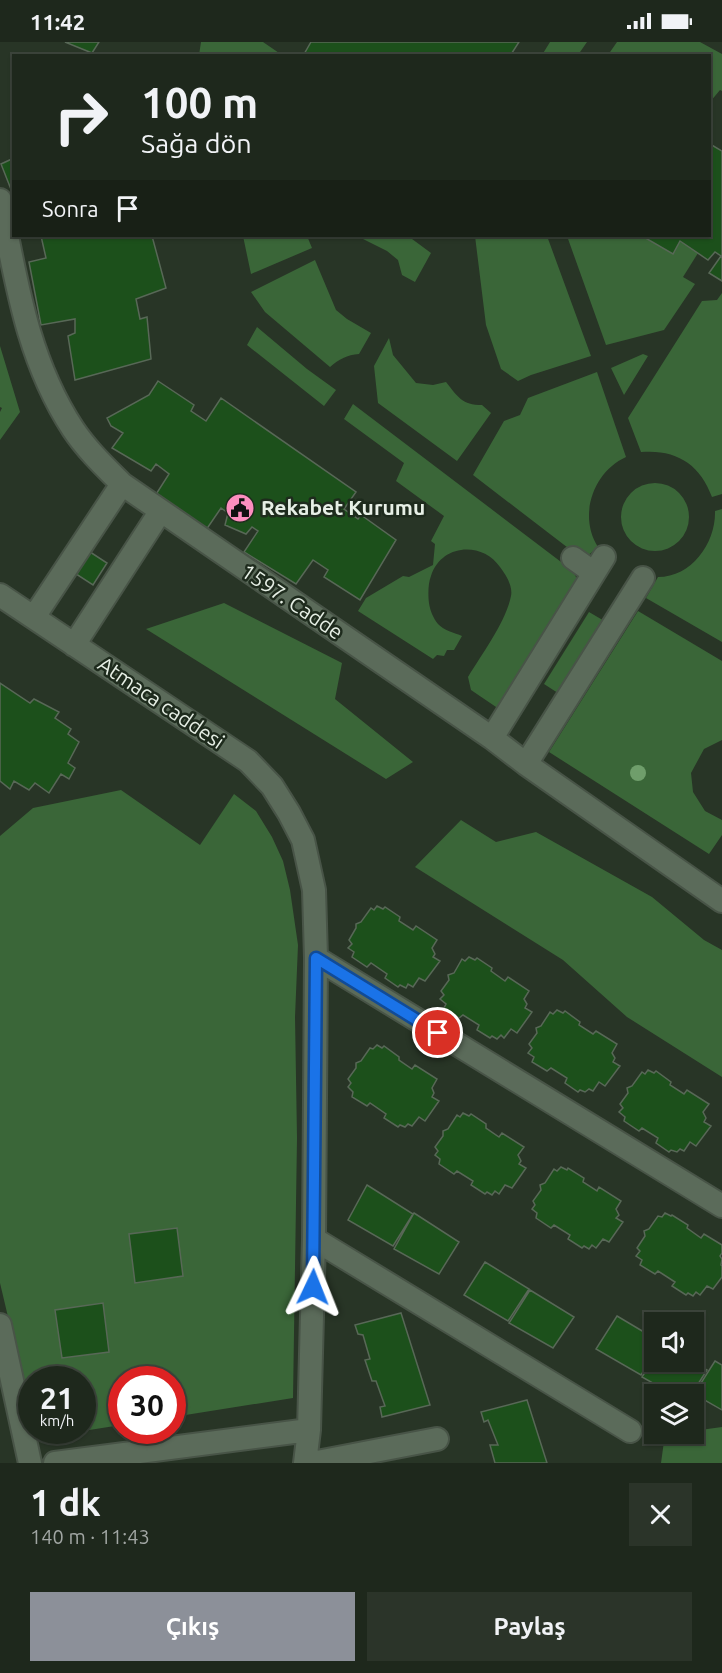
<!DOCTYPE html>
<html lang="tr">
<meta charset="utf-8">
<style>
body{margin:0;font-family:Ubuntu,sans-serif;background:#2b3429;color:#f1f3f6;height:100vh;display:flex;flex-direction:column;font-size:22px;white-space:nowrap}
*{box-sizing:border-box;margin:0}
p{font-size:20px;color:#a1a6a3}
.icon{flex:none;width:33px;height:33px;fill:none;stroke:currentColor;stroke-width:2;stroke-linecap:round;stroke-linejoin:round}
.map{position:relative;height:1421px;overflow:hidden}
.details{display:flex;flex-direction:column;background:#1e281c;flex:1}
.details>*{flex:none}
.top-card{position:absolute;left:12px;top:12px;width:699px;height:183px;border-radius:0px;box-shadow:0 2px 4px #0004,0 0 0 2px #3c443b;background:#1e281c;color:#f1f3f6;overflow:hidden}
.controls{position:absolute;left:644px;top:1270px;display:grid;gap:12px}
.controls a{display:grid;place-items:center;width:60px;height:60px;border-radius:0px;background:#1e281c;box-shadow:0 2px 4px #0004,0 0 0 2px #3c443b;font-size:30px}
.speed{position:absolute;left:18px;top:1324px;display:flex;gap:12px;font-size:30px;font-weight:700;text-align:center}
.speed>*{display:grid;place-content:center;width:78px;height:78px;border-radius:50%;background:#1e281c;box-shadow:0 2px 4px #0004,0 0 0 2px #3c443b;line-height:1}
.speed small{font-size:15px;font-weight:400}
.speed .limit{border:9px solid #d22;background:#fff;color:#111}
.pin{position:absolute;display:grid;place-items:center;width:51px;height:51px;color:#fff;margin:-26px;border:3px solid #fff;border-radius:50%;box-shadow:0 2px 6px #0007}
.me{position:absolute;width:66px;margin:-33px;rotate:2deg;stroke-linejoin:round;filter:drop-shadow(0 0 4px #0008)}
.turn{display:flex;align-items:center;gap:21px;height:126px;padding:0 30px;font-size:27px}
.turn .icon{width:78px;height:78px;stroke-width:2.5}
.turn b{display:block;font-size:42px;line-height:51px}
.then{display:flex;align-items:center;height:57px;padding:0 30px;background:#0003;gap:12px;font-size:22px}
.round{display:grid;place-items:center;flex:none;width:63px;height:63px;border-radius:0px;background:#2b3429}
.headline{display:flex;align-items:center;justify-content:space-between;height:102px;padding:0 30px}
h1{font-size:36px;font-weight:600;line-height:45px}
.action{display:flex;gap:12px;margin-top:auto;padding:12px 30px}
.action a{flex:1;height:69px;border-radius:0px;background:#8c9099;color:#fff;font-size:24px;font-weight:600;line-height:69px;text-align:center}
.action a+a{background:#2b3429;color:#f1f3f6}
.status{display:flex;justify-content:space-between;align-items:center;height:42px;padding:0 30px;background:#1e281c;direction:ltr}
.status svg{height:16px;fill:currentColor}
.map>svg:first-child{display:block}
</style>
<div class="status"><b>11:42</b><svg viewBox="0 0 49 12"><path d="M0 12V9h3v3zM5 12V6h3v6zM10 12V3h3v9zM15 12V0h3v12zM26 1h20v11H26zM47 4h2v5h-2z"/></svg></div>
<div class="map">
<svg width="722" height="1421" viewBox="0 0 722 1421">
<rect width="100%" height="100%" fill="#283526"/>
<path fill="#3a6638" d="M201,0H263L282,13H199Z
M550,0H587L578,13H542Z
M617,0H700L722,12V49L720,48L710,60V14L608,13Z
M243,194H307L312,206L251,232Z
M365,194H408L431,211L415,240L402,233L398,218L387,209L361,196Z
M475,194H547L591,314L531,333L518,339L501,327L486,283Z
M567,194H642L672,211L680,199L698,211L683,235L695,242L664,288L606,303Z
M315,218L336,268L347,277L371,291L359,312C347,313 339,317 330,325L265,270L251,250Z
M722,251V452L712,455C700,422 676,407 641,410L628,376L702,259L717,258Z
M257,285L307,327L336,348L324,364L247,303Z
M389,296L393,313L416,341L433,343L446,340C458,355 462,363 482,363L491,371L457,419L378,361L374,324Z
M0,304L20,370L0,398V370L2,366L0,365Z
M643,312L648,314L624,353L611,326Z
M597,330L626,415C593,430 578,474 598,505L585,516L576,512L473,433L504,379L520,373L528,356Z
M353,362L573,529L576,535V542L499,667L471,648L468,635C482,612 506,580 511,554C513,544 506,533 500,525C482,499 441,502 431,534C428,541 428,553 429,561C430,568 433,576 438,582C443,588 455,591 462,594L454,608H447L444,614L437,613L433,617L358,569L366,556L403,534L409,535L433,523L435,502L431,499L444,474L396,439L404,421L344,377Z
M621 475a34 34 0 1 1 68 0a34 34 0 1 1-68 0Z
M722,467V600L646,556L658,535C692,535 716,500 715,469Z
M224,561L342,621L335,657L413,720L386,737L146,587Z
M638,569L722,619V698L704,707L691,731L693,750L705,769L722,778V793L709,812L549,710Z
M589,570L606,580L561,653L544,642Z
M121,748L200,803L234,752L256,769L272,795L283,819L290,848L298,903L295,975L297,1096L293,1356L173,1375L172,1338H122L121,1383L83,1389L82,1338H32L31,1372L0,1241V794L33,766Z
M461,778L496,800L536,790L652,855L704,898L722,908V1035L627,975L563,918L415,825Z
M722,1385V1421H661L665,1392H693V1389Z"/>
<path fill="#1c501b" stroke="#586857" stroke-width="1.5" d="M65,0H99L92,11Z
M311,0H519L510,14H303Z
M710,102L722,109V239L709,231L721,214L715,210L708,218L680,199L673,212L642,194H710Z
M14,116V155L1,122Z
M41,194H152L166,246L136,257L140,277L147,275L151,317L75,338L68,294L75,291V277L41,283L29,220L46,216Z
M158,339L194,363L191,369L206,379L221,356L356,450L344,467L358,477L361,473L396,498L360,558L324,535L328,528L313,518L296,542L244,510L258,489L252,485L246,492L225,483L228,471L221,466L206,488L153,457L169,432L156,422L151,429L112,406L123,391L111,384L107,376L149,353Z
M87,508L107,521L93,543L73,530Z
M0,641L30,661L34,657L59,670L55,676L71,687L68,692L79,700L68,721L75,726L69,737L61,732L49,751L35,741L29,748L14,739L10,747L0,739Z
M377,864L383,867L385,865L400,875L399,879L413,888L416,884L437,898L432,906L435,912L433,915L440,919L425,939L419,936L413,945L408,942L406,946L400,943L398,945L385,936L387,932L371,921L367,925L352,915L354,910L348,906L352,902L349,898L356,886V882L361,880L371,866L374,868Z
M469,915L475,918L477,916L492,926L491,929L505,939L508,935L529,949L524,957L527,962L525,966L532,970L517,991L511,987L504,996L501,993L497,997L492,994L490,996L477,988L479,983L463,973L459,976L444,966L446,962L440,957L444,953L441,949L449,938L448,933L454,931L462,917L465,919Z
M557,968L563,971L565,969L580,980L579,983L593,992L596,989L617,1002L612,1011L615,1016L613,1020L620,1024L605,1044L599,1040L593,1049L589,1047L585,1050L580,1048L578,1050L565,1041L567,1036L551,1026L547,1029L532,1020L534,1015L528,1011L532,1006L529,1002L537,991L536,986L541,984L550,970L553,972Z
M377,1003L382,1006L384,1004L399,1015V1018L412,1027L415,1023L437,1037L432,1046L434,1051L432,1055L439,1059L425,1079L419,1075L412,1084L408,1082L405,1085L400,1083L398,1085L384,1076L386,1072L370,1061L367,1064L352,1055L353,1050L348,1045L351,1041L348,1037L356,1026V1021L361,1019L370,1006L373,1007Z
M648,1028L654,1031L656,1029L671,1040L670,1043L684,1052L687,1048L709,1062L703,1070L706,1076L704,1080L711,1084L696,1104L690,1100L684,1109L680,1107L677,1110L671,1108L669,1110L656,1101L658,1096L642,1086L639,1089L624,1079L625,1075L619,1070L623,1066L620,1062L628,1051L627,1046L632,1044L642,1030L645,1032Z
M463,1071L469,1074L471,1072L486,1082V1086L499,1095L502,1091L524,1105L518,1113L521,1119L519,1122L526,1126L512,1146L505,1143L499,1152L495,1149L492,1153L487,1150L485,1152L471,1143L473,1139L457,1129L454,1132L439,1122L440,1117L435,1113L438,1109L435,1105L443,1094V1089L448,1087L457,1073L460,1075Z
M561,1125L567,1128L568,1126L584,1136L583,1140L597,1149L599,1145L621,1159L616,1167L619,1173L616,1176L623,1180L609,1200L603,1197L596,1206L592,1203L589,1207L584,1204L582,1206L568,1197L570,1193L554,1183L551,1186L536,1176L537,1171L532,1167L535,1163L533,1159L541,1148L540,1143L545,1141L554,1127L557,1129Z
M367,1143L413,1172L393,1204L348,1178Z
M414,1171L459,1200L439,1232L394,1207Z
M665,1171L671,1174L672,1173L688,1183L687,1186L701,1196L704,1192L722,1203V1211L720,1214L722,1217L721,1223L722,1224V1235L713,1247L707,1244L700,1253L696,1250L693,1254L688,1251L686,1253L672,1244L675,1240L658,1229L655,1232L640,1223L642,1218L636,1214L640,1209L637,1206L645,1194L644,1189L649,1187L658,1174L662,1175Z
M177,1186L183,1234L135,1241L129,1192Z
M485,1220L529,1247L508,1279L464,1253Z
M530,1248L574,1275L553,1306L509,1281Z
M103,1261L109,1310L62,1316L55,1268Z
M401,1271L430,1363L382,1375L380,1365L385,1364L376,1339H372L365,1318L370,1317L363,1293L358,1292L355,1283Z
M617,1274L654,1296V1313L641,1333L596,1307Z
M654,1316V1320H693L707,1328L691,1353H674L642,1335Z
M715,1319L722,1323V1368L694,1352Z
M527,1358L547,1421H495L490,1403H498L488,1378L484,1380L481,1370Z"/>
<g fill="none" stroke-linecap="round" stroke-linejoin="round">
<g stroke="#485447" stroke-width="26">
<path id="street" d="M0,158C16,238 27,317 73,387C87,408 105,425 122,442L492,696L526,722L722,859
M573,516L594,531
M0,553L248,719L272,744L289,771L303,798L314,848L316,916L314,1197L309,1388L305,1421
M34,575L122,442
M74,603L160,470
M492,696L604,515
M526,722L643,536
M316,916L722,1164
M314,1197L630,1389
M0,1283L30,1421
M55,1421L309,1388
M312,1421L437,1397"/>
</g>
<use href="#street" stroke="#5b6b5a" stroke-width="22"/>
</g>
<circle fill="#6f9e6b" cx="638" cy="731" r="8"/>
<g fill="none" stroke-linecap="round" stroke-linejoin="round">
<g stroke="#114b97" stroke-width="15">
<path id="route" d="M313,1245L316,916L438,991"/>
</g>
<use href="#route" stroke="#1a73e8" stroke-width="10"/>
</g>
<defs>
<g id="civic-disc" transform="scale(1.5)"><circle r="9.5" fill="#fd8ebf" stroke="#1e2b1d"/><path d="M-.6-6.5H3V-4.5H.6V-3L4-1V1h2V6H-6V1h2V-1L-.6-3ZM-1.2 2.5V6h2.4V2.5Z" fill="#111"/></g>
</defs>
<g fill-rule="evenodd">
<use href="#civic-disc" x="240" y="466"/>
</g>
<g text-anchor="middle" stroke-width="5" stroke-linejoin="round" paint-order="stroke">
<g font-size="21" font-weight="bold" fill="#e6efe5" stroke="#1e2b1d" text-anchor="start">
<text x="261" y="473">Rekabet Kurumu</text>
</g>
<g font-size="21" fill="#e6efe5" stroke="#1e2b1d">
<text transform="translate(292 560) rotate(34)" y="7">1597. Cadde</text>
<text transform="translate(161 661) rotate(34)" y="7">Atmaca caddesi</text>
</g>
</g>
</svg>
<div class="controls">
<a><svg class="icon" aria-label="sound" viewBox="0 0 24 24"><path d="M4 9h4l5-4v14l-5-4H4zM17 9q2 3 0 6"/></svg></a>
<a><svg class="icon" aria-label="layers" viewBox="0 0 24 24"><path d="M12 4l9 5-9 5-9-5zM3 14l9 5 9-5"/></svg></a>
</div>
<div class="speed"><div>21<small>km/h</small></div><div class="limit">30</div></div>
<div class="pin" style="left:438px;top:991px;background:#d93025"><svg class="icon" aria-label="arrive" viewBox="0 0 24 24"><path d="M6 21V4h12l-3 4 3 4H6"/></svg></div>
<svg class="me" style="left:313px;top:1245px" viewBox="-20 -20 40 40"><path d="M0-17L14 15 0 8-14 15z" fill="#1a73e8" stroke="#fff" stroke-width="4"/></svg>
<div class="top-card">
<div class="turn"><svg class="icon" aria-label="right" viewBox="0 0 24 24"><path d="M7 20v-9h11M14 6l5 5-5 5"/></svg><div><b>100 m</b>Sağa dön</div></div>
<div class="then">Sonra<svg class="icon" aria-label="arrive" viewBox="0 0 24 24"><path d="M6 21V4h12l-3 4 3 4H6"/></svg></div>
</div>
</div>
<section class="details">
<div class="headline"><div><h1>1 dk</h1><p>140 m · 11:43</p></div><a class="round"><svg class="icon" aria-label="close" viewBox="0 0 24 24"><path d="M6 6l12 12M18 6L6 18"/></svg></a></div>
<div class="action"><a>Çıkış</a><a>Paylaş</a></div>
</section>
